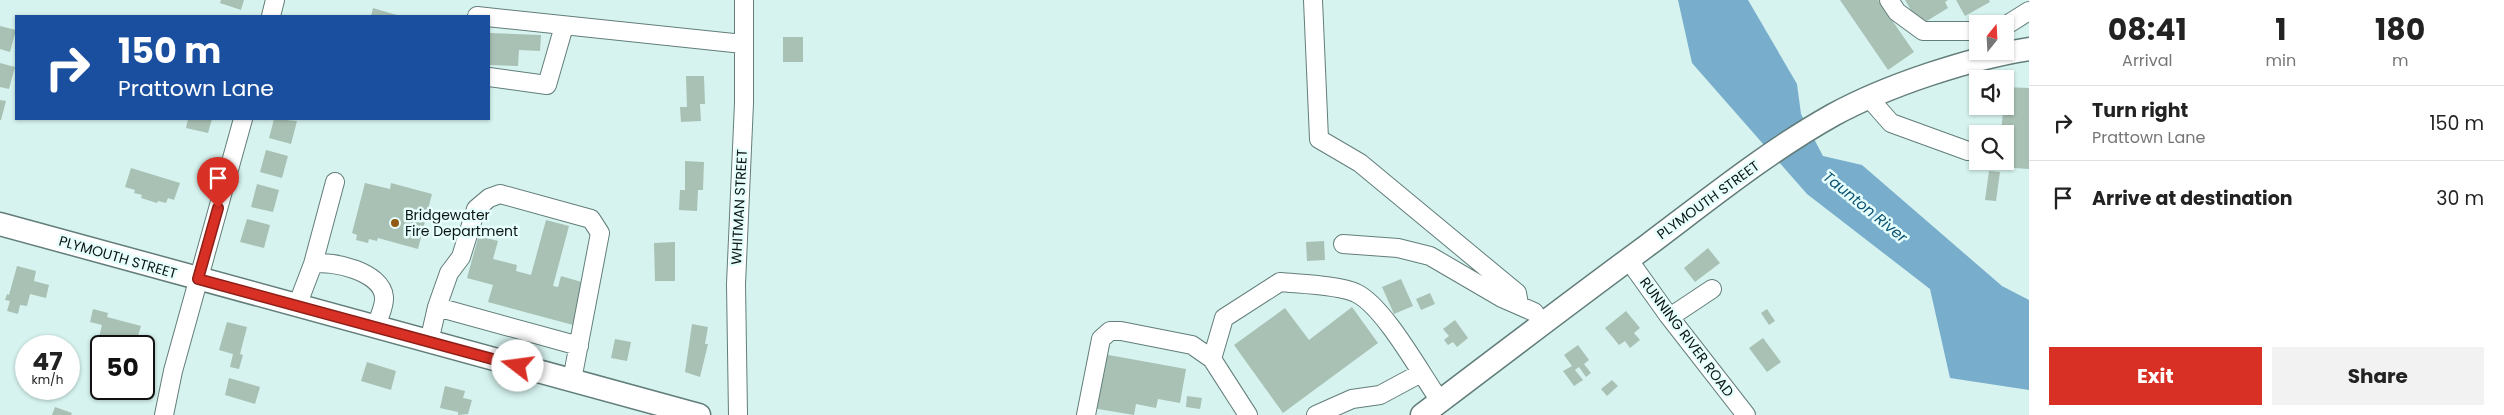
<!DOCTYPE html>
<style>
body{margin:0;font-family:Poppins,sans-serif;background:#f2f2f2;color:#222;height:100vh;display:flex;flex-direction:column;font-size:19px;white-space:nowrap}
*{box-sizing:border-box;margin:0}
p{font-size:16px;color:#767676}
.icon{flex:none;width:28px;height:28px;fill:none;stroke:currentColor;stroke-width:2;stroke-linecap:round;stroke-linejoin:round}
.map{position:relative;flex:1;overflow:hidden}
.details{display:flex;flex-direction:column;background:#fff;width:475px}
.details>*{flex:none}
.banner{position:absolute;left:15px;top:15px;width:475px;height:105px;border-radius:0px;box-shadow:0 1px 4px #0004;background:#1a4fa0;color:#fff;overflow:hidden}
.needle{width:32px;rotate:18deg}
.controls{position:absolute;left:1969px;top:15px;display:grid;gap:10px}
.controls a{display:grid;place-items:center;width:45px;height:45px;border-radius:0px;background:#fff;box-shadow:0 1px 4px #0004;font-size:25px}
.speed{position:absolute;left:15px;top:335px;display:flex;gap:10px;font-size:25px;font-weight:700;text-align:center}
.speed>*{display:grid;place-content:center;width:65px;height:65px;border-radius:50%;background:#fff;box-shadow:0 1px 4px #0004;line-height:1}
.speed small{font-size:12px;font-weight:400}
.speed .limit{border:2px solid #111;border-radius:8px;background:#fff;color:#111}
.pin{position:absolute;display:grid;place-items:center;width:42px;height:42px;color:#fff;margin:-51px -21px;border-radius:50% 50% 50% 0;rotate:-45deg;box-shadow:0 0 5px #0007}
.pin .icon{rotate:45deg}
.me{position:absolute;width:55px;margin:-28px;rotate:285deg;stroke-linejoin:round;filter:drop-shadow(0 0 4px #0008)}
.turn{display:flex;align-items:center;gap:18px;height:105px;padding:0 20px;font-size:22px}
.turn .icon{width:65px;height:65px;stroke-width:2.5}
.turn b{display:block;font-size:35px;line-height:42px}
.eta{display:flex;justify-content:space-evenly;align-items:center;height:85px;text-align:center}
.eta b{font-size:30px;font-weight:700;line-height:35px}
.button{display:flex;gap:10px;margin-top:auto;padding:10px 20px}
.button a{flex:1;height:58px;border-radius:0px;background:#d93025;color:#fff;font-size:20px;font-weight:700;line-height:58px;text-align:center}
.button a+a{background:#f2f2f2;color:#222}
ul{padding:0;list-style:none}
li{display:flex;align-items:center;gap:15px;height:75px;padding:0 20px;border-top:1px solid #e0e0e0}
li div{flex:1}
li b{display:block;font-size:19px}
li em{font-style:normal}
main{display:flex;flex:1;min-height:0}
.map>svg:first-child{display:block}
</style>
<main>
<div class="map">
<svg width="2029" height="415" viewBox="0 0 2029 415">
<rect width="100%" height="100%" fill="#d6f3ef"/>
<path fill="#78adcc" d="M1678,0H1748L1797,84L1801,114L1823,156L1862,165L2002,286L2029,300V390L1950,378L1930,289L1807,194L1692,63Z"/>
<path fill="#a9c1b4" d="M221,0H244L241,10L220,3Z
M1840,0H1878L1914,52L1888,70Z
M1905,0H1948L1945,2L1948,8L1922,24L1919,17L1916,19Z
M1956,0H1989L1990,2L1965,16Z
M373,8L400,16H371Z
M0,26L16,30L10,52L0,49Z
M489,33L541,35L540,51L519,50L518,66L489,65Z
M783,37H803V62H783Z
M0,63L15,67L9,89L0,87Z
M686,76H704L705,104H700L701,121L681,122L680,107H687Z
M2005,87L2029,88V169L1999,167V161H2005V134H2001Z
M0,100L6,101L1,120H0Z
M188,119H212L208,133L186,128Z
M274,119L297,121L291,144L269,138Z
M266,150L288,156L282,178L260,172Z
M685,161L704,162L703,190H698L697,211L679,210L680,190H685Z
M131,168L180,183L174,200L168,198L166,203L158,201L157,203L141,198L142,195L134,193L135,190L125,187Z
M1989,171L2000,172L1996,201L1985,200Z
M365,183L390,189L391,183L432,194L418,249L378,238L377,241L369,239L368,243L356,240L357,235L352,233Z
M257,184L279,190L273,212L251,207Z
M247,219L270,225L264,248L240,242Z
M546,220L569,226L553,286L558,287L561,276L585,283L573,325L488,302L493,285L467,278L478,238L482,239L483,237L498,241L493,259L517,265L516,271L531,275Z
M1324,241L1325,260L1307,261L1306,242Z
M675,242V281H655L654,243Z
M1708,248L1720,263L1695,282L1684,268Z
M17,266L36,271L34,281L49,285L46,298L30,294L27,306L20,305L18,314L7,311L10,301L5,300L7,294L9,295Z
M1401,279L1413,306L1394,314L1382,287Z
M1430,293L1435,304L1421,310L1416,299Z
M1352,307L1378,343L1283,413L1234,345L1285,308L1309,340Z
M93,309L108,313L107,317L141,326L135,346H120V343L99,337L102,325L90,322Z
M1767,309L1775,321L1769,325L1761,313Z
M1626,311L1640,328L1634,333L1640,340L1630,348L1625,341L1619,345L1605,328Z
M1455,320L1468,338L1457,347L1453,342L1448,345L1444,340L1449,336L1443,329Z
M227,322L247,327L240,354L243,355L239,369L230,367L233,354L219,350Z
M692,324L708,327L705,344H708L700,377L685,372Z
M1763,338L1781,362L1767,372L1749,348Z
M615,339L631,342L627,361L611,358Z
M1578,345L1589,360L1584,364L1591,373L1586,377L1579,367L1575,370L1583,380L1574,386L1563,371L1572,366L1564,355Z
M1103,354L1186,369L1180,403L1158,399L1156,408L1136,404L1134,415L1092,408Z
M367,362L396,371L391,390L361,381Z
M229,378L260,387L255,404L225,395Z
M1612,380L1618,386L1607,396L1601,389Z
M445,386L465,391L463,398L472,400L468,414L458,415V412L440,408Z
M120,389H128L125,398L118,396Z
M1187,396L1202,398L1200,409L1186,407Z
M55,407L72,413L71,415H52Z"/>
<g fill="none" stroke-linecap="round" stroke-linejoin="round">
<g stroke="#627d7a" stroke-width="20">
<path id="minor" d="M1313,0L1319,139L1360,163L1517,293L1519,304
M1889,0L1897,12L1923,31H1978
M271,16L275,0
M477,16L743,44
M2005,26L2029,11
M489,77L547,85L564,26
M1869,98L1891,123L1968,151
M1343,244L1398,248L1430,256L1502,298L1534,312L1541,322
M1628,259L1668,315L1746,415
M313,264L335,182
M297,306L313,264C333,260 382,272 384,297C385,306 378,319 376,327
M437,307L579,346
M1670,317L1712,289
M429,342L437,307L449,273L461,257L476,209L489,198L500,194L591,219L600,233L572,380
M1212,359L1224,318L1280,282C1300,284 1340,285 1356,293C1384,306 1421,374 1440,401
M164,415L173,371L243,119
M738,415L736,284L744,103V0
M1086,415L1101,339L1110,331H1121L1192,345L1212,359L1248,415
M1316,415L1352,399L1380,395L1421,373"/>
</g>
<g stroke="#627d7a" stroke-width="25">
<path id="major" d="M0,224L699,415
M1422,415C1497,358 1572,301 1648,245C1708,200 1767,152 1833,115C1886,86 1970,58 2029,49"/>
</g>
<use href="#minor" stroke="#fff" stroke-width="18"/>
<use href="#major" stroke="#fff" stroke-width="22"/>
</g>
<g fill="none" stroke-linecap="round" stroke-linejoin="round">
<g stroke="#8d1f18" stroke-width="12">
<path id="route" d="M218,208L198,279L518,366"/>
</g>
<use href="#route" stroke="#d93025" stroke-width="9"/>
</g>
<circle fill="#915911" stroke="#e7fffc" stroke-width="2" cx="395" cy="223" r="5"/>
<g text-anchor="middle" stroke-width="5" stroke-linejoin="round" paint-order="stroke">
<g font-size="14" fill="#0b1514" stroke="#e7fffc">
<text transform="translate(1708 200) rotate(-36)" y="5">PLYMOUTH STREET</text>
<text transform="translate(739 207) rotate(-87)" y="5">WHITMAN STREET</text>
<text transform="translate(118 257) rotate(16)" y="5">PLYMOUTH STREET</text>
<text transform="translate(1687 337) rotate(53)" y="5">RUNNING RIVER ROAD</text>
</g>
<g font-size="14" fill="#0b1514" stroke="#e7fffc" text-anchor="start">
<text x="405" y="220">Bridgewater<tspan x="405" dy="16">Fire Department</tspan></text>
</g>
<g font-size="15" font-style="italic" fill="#0f5372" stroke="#e7fffc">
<text transform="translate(1865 207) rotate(39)" y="5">Taunton River</text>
</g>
</g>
</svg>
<div class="controls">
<a><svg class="needle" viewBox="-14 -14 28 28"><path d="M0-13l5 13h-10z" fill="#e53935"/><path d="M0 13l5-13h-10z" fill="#767676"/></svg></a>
<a><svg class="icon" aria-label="sound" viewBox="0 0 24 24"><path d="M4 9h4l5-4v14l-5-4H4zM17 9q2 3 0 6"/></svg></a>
<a><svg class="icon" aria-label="search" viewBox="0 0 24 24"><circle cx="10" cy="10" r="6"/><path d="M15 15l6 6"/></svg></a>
</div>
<div class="speed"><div>47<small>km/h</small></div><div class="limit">50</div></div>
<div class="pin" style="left:218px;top:208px;background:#d93025"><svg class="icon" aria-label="arrive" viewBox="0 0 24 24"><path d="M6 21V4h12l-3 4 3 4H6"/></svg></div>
<svg class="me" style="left:518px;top:366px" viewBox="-20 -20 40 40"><circle r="19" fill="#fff"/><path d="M0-13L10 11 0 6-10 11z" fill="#d93025"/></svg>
<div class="banner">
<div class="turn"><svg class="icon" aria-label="right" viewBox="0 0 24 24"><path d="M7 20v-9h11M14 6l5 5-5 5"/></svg><div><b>150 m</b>Prattown Lane</div></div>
</div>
</div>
<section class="details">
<div class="eta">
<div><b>08:41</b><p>Arrival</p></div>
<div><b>1</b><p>min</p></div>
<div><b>180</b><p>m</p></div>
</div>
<ul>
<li><svg class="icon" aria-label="right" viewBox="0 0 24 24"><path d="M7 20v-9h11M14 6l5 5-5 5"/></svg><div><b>Turn right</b><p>Prattown Lane</p></div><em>150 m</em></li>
<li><svg class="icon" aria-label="arrive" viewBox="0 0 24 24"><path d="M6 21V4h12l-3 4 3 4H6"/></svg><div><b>Arrive at destination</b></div><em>30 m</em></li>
</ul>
<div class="button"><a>Exit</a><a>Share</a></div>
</section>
</main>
